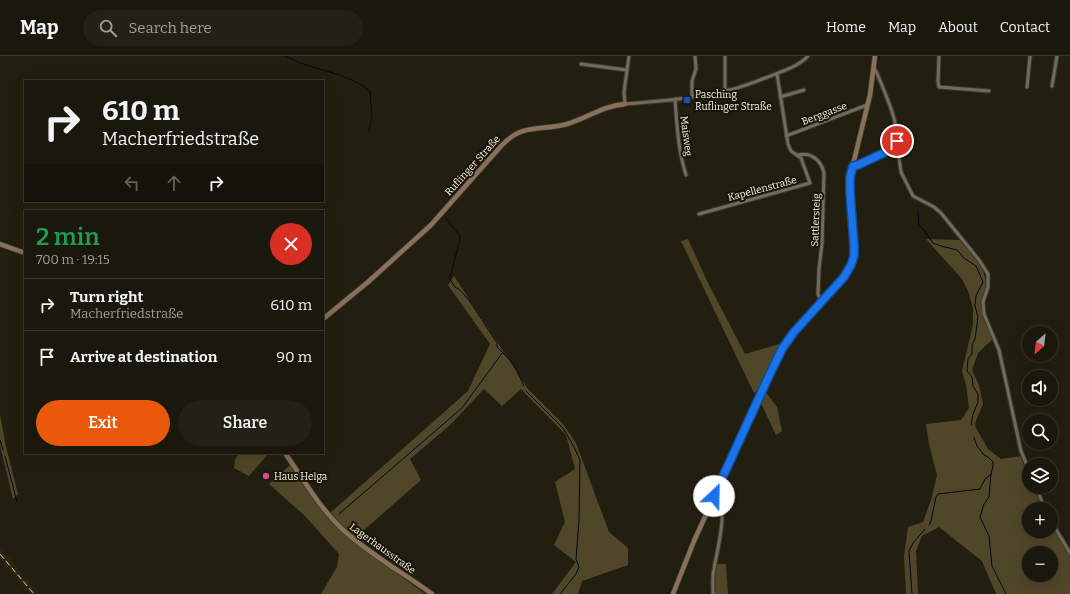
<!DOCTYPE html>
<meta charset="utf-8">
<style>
body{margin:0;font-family:Bitter,serif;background:#232015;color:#f1f3f6;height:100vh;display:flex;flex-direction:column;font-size:15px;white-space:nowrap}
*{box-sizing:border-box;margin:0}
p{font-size:13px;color:#9f9f9d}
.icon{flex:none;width:22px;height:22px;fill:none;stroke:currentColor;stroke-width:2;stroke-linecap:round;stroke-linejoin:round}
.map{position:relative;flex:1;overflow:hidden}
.details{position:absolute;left:24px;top:154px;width:300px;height:244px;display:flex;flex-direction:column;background:#1a170c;border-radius:0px;box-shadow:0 4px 16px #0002,0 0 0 1px #38362d}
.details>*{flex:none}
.top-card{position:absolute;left:24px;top:24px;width:300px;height:122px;border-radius:0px;box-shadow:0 4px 16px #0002,0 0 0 1px #38362d;background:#1a170c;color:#f1f3f6;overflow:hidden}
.needle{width:26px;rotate:208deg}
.fabs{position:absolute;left:1022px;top:270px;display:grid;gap:8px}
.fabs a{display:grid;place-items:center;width:36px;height:36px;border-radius:50%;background:#1a170c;box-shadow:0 4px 16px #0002,0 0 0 1px #38362d;font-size:20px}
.pin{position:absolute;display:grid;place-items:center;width:34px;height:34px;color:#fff;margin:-17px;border:2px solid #fff;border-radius:50%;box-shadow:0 1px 4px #0007}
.me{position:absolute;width:44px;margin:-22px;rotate:24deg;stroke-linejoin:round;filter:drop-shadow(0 0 3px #0008)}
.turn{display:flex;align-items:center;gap:14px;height:84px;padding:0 12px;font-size:18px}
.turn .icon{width:52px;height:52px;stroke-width:2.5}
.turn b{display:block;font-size:28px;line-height:34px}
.lanes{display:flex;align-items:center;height:38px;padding:0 12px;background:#0003;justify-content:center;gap:20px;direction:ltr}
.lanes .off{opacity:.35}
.round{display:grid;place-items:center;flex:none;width:42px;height:42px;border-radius:21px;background:#232015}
.summary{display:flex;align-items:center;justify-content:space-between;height:68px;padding:0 12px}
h1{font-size:24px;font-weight:600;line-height:30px;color:#1e9e55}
.button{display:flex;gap:8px;margin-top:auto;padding:8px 12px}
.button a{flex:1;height:46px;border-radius:24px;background:#ea580c;color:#fff;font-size:16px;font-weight:600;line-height:46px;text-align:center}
.button a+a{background:#232015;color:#f1f3f6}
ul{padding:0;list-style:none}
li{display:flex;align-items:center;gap:12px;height:52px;padding:0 12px;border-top:1px solid #38362d}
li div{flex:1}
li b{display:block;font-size:15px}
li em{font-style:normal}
header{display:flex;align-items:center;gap:24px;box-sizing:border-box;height:56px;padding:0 20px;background:#1a170c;border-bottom:1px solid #38362d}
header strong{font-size:19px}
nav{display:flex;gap:22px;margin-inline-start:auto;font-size:14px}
.search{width:280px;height:36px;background:#232015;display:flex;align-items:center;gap:10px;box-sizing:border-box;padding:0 14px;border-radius:22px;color:#9f9f9d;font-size:15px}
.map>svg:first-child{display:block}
</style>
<header>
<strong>Map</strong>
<div class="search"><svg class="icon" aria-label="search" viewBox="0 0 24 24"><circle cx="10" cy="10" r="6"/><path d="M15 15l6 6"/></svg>Search here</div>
<nav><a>Home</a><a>Map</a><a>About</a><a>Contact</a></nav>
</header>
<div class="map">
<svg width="1070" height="538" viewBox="0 0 1070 538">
<rect width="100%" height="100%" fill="#231f10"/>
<path fill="#2c260f" d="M0,493L13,506L38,538H30L0,502Z"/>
<path fill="#504728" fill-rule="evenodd" d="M688,183L707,225L745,298L783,287L771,308L761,332L754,337L681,185Z
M926,183L960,184L982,210L986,227L984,245L986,261L995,281L978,297L972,314L979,329L983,348L975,367L976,372L988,393L1001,403L1021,400L1029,426V431H1031L1045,453H1029V475H1051V463L1070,494V538H996L982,505L939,471L922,480L916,495L918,538H906L904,500L908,471L923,466L932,441L937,419L929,388L926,368L961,364L969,352L966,329L962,315L973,269V252L968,235L962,223ZM1029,497H1051V519H1029Z
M454,220L528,333L563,368L576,387L609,476L628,492V509L582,525L578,538H552L576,506L554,489L565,466L555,426L575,413L566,379L521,333L502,350L484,333L450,369L410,403L421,424L355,482L330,457L468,335L490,288L448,229Z
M765,335L777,351L782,375L776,379L761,347Z
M0,359L6,391L18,438L13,443L0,389Z
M239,397H269L249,420L234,412L235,404Z
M290,409L316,446L333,467L356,487L425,538H321L337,511L339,498L305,460L269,428Z
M716,508H726L728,538H714Z"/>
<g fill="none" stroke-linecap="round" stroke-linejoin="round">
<path stroke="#00061e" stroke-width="1" d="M285,0C312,15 345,15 370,35L372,60L369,75
M879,3V0
M918,155L919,168L933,187L941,190L957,194L964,202L976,210L983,226L976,240L975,250L978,261L975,283L972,289V298L968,303L967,315L972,321L973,330L978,338V346L973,358L971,369
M445,161L460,180C459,193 452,209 450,223L455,231L460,234L469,244L497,287V291L513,307L524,330
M526,335L563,372L574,391L580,404L579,464L576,503L579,511L576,518L560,538
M974,382L977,390L984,399L988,401L993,406V410L991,418L989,441L984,448L980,461L989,480L992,510L1006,538
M0,384L3,394
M5,400L17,446
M339,458L462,352L503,296
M929,469L931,465L936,441L938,438L980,433L985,423L991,418
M912,538L909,495L913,487L925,473"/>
<g stroke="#3c382f" stroke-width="5">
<path id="street" d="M629,0L624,36L625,48C658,45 692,43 725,35C740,32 754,26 768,21C782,15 798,11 808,0
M725,0V35
M939,0L938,26L939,31L989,35
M581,8L627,14
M1052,30L1057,0
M1027,31L1030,0
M692,41V25L696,13L695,0
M780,41L804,34
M675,43C677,69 678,94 686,119
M786,80L867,49
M894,91L898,95L901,116L913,140L934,151L941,157L979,204L988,218V231L983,246L984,258L999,294L1021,395L1029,414
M798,99C811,96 821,104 824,117L822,187L819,213L818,238L821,245
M853,110L858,109L890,95C894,92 896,89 897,84C899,67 883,32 876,15L874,13
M699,158L810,127L801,102L791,95L788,88L777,18
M1036,431L1045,453
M1051,465L1070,497
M713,538C713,530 712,521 714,513C716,498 731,448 714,440"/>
</g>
<g stroke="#3c382f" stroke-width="6">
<path id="secondary" d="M0,188L25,197
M323,263L368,226L431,169L501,90C506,85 511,80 518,77C533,70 551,73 567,68C588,62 602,50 625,48
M285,397C303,423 319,451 342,473C369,498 402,516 432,538
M673,538L694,485L778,301L794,277L844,221L853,204L854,189L850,136V121L870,39L875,0"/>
</g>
<use href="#street" stroke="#706b5a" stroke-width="3"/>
<use href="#secondary" stroke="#897059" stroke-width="4.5"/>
<path stroke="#dad7cd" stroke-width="1" stroke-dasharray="6 3" stroke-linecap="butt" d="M0,498L34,538"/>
</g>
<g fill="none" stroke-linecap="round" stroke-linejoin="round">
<g stroke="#114b97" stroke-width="10">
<path id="route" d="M714,440L768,322L782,293L794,276L844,221L851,209L854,200V189L850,136V121L853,110L858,109L890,94L894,91L897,85"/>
</g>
<use href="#route" stroke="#1a73e8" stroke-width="7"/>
</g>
<rect fill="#1a4fb4" stroke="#1a1607" stroke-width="1.5" x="683" y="40" width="8" height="8" rx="2"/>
<circle fill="#d1479c" stroke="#1a1607" stroke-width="1.5" cx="266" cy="420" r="4"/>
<g text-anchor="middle" stroke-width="4" stroke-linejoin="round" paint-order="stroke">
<g font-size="10" fill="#f7f4ea" stroke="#1a1607" text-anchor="start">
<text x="695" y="42">Pasching<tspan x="695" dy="12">Ruflinger Straße</tspan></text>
<text x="274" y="424">Haus Helga</text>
</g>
<g font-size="10" fill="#f7f4ea" stroke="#1a1607">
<text transform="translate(824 57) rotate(-21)" y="4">Berggasse</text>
<text transform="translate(687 80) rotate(83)" y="4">Maisweg</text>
<text transform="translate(472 109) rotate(-48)" y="4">Ruflinger Straße</text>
<text transform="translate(762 132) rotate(-15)" y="4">Kapellenstraße</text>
<text transform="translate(815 164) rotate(-88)" y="4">Sattlersteig</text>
<text transform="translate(383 492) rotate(36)" y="4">Lagerhausstraße</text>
</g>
</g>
</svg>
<div class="fabs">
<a><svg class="needle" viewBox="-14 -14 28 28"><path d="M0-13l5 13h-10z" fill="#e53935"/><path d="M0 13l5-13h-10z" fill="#9f9f9d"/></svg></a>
<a><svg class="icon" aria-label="sound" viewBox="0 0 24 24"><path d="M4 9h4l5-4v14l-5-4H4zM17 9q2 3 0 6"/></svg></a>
<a><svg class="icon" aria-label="search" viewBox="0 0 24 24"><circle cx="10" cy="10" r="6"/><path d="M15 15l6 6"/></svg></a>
<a><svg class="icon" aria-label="layers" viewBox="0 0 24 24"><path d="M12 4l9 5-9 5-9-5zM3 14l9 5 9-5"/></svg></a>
<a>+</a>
<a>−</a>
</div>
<div class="pin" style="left:897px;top:85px;background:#d93025"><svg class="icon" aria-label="arrive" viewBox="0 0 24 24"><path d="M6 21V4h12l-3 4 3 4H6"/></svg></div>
<svg class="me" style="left:714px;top:440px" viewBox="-20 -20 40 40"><circle r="19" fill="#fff"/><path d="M0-13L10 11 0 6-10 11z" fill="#1a73e8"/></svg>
<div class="top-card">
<div class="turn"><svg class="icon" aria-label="right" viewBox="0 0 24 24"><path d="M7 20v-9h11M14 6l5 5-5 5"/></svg><div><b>610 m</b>Macherfriedstraße</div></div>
<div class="lanes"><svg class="icon off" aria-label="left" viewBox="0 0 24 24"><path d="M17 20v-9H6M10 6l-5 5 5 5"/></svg><svg class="icon off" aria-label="ahead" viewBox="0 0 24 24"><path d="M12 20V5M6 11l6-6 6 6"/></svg><svg class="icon" aria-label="right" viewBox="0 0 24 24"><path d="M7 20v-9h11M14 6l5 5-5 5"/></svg></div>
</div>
<section class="details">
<div class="summary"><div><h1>2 min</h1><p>700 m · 19:15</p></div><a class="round" style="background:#d93025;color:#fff"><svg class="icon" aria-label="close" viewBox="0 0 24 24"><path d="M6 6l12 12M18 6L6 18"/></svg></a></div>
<ul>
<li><svg class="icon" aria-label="right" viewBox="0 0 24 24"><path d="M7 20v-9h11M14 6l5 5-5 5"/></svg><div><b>Turn right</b><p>Macherfriedstraße</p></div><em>610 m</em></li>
<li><svg class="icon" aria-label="arrive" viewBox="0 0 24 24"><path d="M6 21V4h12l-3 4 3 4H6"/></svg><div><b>Arrive at destination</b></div><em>90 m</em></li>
</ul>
<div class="button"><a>Exit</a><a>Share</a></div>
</section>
</div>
